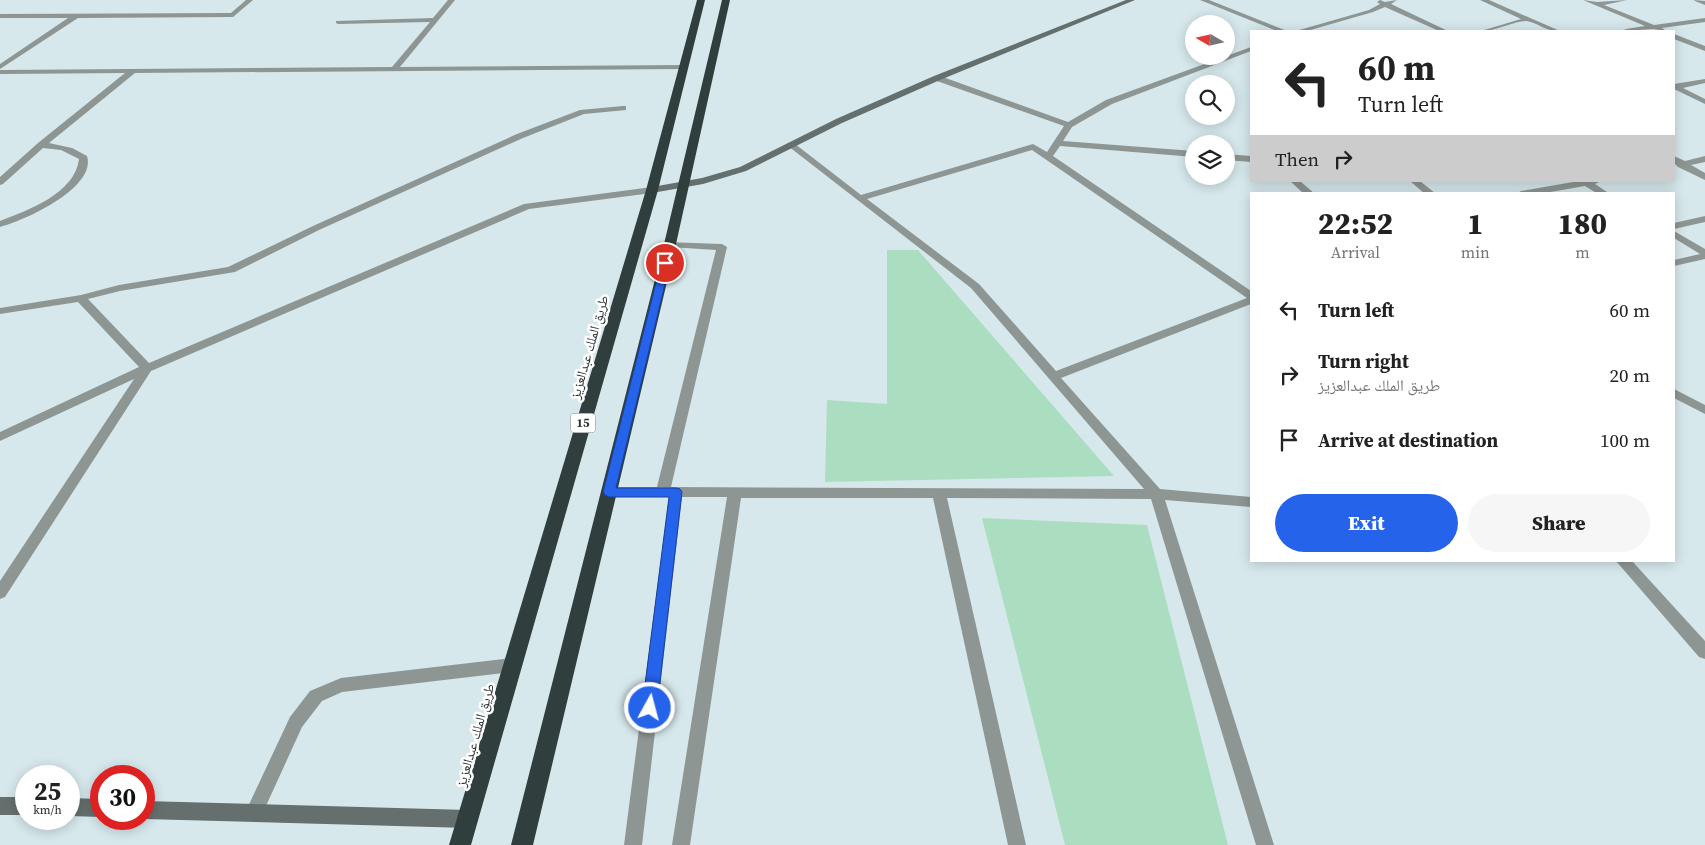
<!DOCTYPE html>
<meta charset="utf-8">
<style>
body{margin:0;font-family:"Source Serif 4","Noto Naskh Arabic",serif;background:#f6f6f6;color:#222;height:100vh;display:flex;flex-direction:column;font-size:19px;white-space:nowrap}
*{box-sizing:border-box;margin:0}
p{font-size:16px;color:#767676}
.icon{flex:none;width:28px;height:28px;fill:none;stroke:currentColor;stroke-width:2;stroke-linecap:round;stroke-linejoin:round}
.map{position:relative;flex:1;overflow:hidden}
.panel{position:absolute;left:1250px;top:192px;width:425px;height:370px;display:flex;flex-direction:column;background:#fff;border-radius:0px;box-shadow:0 2px 12px #0003}
.panel>*{flex:none}
.guide{position:absolute;left:1250px;top:30px;width:425px;height:152px;border-radius:0px;box-shadow:0 2px 12px #0003;background:#fff;color:#222;overflow:hidden}
.needle{width:32px;rotate:279deg}
.controls{position:absolute;left:1185px;top:15px;display:grid;gap:10px}
.controls a{display:grid;place-items:center;width:50px;height:50px;border-radius:50%;background:#fff;box-shadow:0 2px 12px #0003;font-size:25px}
.speed{position:absolute;left:15px;top:765px;display:flex;gap:10px;font-size:25px;font-weight:700;text-align:center}
.speed>*{display:grid;place-content:center;width:65px;height:65px;border-radius:50%;background:#fff;box-shadow:0 2px 12px #0003;line-height:1}
.speed small{font-size:12px;font-weight:400}
.speed .limit{border:8px solid #d22;background:#fff;color:#111}
.pin{position:absolute;display:grid;place-items:center;width:42px;height:42px;color:#fff;margin:-21px;border:2px solid #fff;border-radius:50%;box-shadow:0 1px 5px #0007}
.me{position:absolute;width:55px;margin:-28px;rotate:7deg;stroke-linejoin:round;filter:drop-shadow(0 0 4px #0008)}
.turn{display:flex;align-items:center;gap:18px;height:105px;padding:0 25px;font-size:22px}
.turn .icon{width:65px;height:65px;stroke-width:2.5}
.turn b{display:block;font-size:35px;line-height:42px}
.then{display:flex;align-items:center;height:48px;padding:0 25px;background:#0003;gap:10px;font-size:19px}
.eta{display:flex;justify-content:space-evenly;align-items:center;height:85px;text-align:center}
.eta b{font-size:30px;font-weight:800;line-height:35px}
.action{display:flex;gap:10px;margin-top:auto;padding:10px 25px}
.action a{flex:1;height:58px;border-radius:30px;background:#2563eb;color:#fff;font-size:20px;font-weight:800;line-height:58px;text-align:center}
.action a+a{background:#f6f6f6;color:#222}
ul{padding:0;list-style:none}
li{display:flex;align-items:center;gap:15px;height:65px;padding:0 25px}
li div{flex:1}
li b{display:block;font-size:19px}
li em{font-style:normal}
.map>svg:first-child{display:block}
</style>
<div class="map">
<svg width="1705" height="845" viewBox="0 0 1705 845">
<rect width="100%" height="100%" fill="#d6e8ec"/>
<path fill="#abdec1" d="M887,250H918L1114,476L825,482L827,400L887,404Z
M982,518L1147,525L1228,845H1065Z"/>
<g fill="none" stroke-linecap="round" stroke-linejoin="round">
<path fill="#8e9694" fill-rule="evenodd" d="M513,658L519,660L521,665L519,670L513,672L342,692L322,701L302,727L260,819L254,822L248,819L245,813L290,717L310,691L341,678Z"/>
<path fill="#8e9694" fill-rule="evenodd" d="M246,0H253L233,17L78,18L0,69V64L68,18H0V14L231,13Z
M448,0H455L400,67L684,65L688,67L684,69L135,73L49,143L72,148L87,156C97,188 24,221 0,227V221C29,210 75,193 79,159L61,150L43,148L3,184L0,185V177L38,143L125,73L0,74V70L392,67L430,22L338,24L336,23V21L433,18Z
M1200,0H1209L1287,31H1277Z
M1380,0L1385,2L1397,0L1391,4L1448,31H1439L1385,7L1373,12L1307,31H1296L1369,10L1380,4L1377,2Z
M1480,0H1489L1560,31C1546,32 1537,22 1526,21C1514,21 1497,31 1481,31L1521,19Z
M1583,0L1597,2L1627,0L1604,5L1654,25L1705,18V22L1662,28L1666,31L1653,29L1623,31L1626,29L1645,26Z
M1694,0L1705,1V5L1695,1Z
M1674,34L1705,46V51L1674,39Z
M1251,47V51L1112,104L1072,127L1063,141L1194,151V157L1060,146L1053,156L1251,291V304L1061,378L1160,489L1251,497V507L1165,500L1274,845H1256L1151,499L947,498L1026,845H1008L933,498H741L690,845H672L727,497H682L642,845H624L669,497H609L604,496L602,492L604,488L609,487H657L716,250L670,247L666,246V242L722,244L727,247L671,487L1144,489L971,288L788,146L795,144L861,195L1033,144L1047,152L1064,126L934,80V76H940L1068,122L1106,100ZM1032,150L1247,298L1056,371L979,284L867,199Z
M1705,79V83L1683,88L1705,99V104L1674,89V84Z
M623,106H626V110L584,114L523,138L319,230L235,272L120,291L88,299L149,363L524,204L652,187L657,190L652,193L529,209L151,371L5,597L0,599V581L134,379L0,441V432L139,367L78,302L0,314V308L81,295L119,285L228,267L313,226L517,134L580,110Z
M1226,154L1251,156V162L1226,160Z
M1674,156L1685,161L1705,156V162L1691,165L1705,173V180L1678,167L1674,163Z
M1290,181H1300L1315,194H1304Z
M1410,181H1420L1436,194H1425Z
M1579,181H1601L1595,184L1610,194H1598L1585,186L1539,194H1516L1521,191Z
M1705,216V222L1674,229V223Z
M1674,231L1705,249V259L1674,266V260L1700,254L1674,238Z
M1674,389L1705,405V414L1674,398Z
M1616,561H1632L1705,641V659L1699,657Z"/>
<path fill="#65706e" fill-rule="evenodd" d="M1126,0H1135L940,80L842,123L746,171L703,184L652,193L647,190L652,187L702,178L740,167L836,119L934,76Z
M0,797H26V815H0Z
M69,798L101,799V817L69,816Z
M144,801L468,810L474,813L477,819L474,825L468,828L144,819Z"/>
<path fill="#303f3d" fill-rule="evenodd" d="M697,0H705L658,190L471,845H449L646,190Z
M722,0H730L676,244L533,845H511L664,244Z"/>
</g>
<path fill="#2563eb" stroke="#184099" d="M665,260L670,263L616,488H676L680,489L682,492L657,708L655,713L650,715L645,713L642,708L669,497H609L605,495L603,492L661,263Z"/>
<g text-anchor="middle" stroke-width="5" stroke-linejoin="round" paint-order="stroke">
<rect fill="#fff" stroke="#6b7070" stroke-width="1" x="570.5" y="413.5" width="25" height="19" rx="4"/>
<g font-size="12" font-weight="bold" fill="#2b3233">
<text x="583" y="427">15</text>
</g>
<g font-size="14" fill="#2b3233" stroke="#fff">
<text transform="translate(589 347) rotate(-74)" y="5">طريق الملك عبدالعزيز</text>
<text transform="translate(475 735) rotate(-74)" y="5">طريق الملك عبدالعزيز</text>
</g>
</g>
</svg>
<div class="controls">
<a><svg class="needle" viewBox="-14 -14 28 28"><path d="M0-13l5 13h-10z" fill="#e53935"/><path d="M0 13l5-13h-10z" fill="#767676"/></svg></a>
<a><svg class="icon" aria-label="search" viewBox="0 0 24 24"><circle cx="10" cy="10" r="6"/><path d="M15 15l6 6"/></svg></a>
<a><svg class="icon" aria-label="layers" viewBox="0 0 24 24"><path d="M12 4l9 5-9 5-9-5zM3 14l9 5 9-5"/></svg></a>
</div>
<div class="speed"><div>25<small>km/h</small></div><div class="limit">30</div></div>
<div class="pin" style="left:665px;top:263px;background:#d93025"><svg class="icon" aria-label="arrive" viewBox="0 0 24 24"><path d="M6 21V4h12l-3 4 3 4H6"/></svg></div>
<svg class="me" style="left:650px;top:708px" viewBox="-20 -20 40 40"><circle r="17" fill="#2563eb" stroke="#fff" stroke-width="3"/><path d="M0-11L8 9 0 5-8 9z" fill="#fff"/></svg>
<div class="guide">
<div class="turn"><svg class="icon" aria-label="left" viewBox="0 0 24 24"><path d="M17 20v-9H6M10 6l-5 5 5 5"/></svg><div><b>60 m</b>Turn left</div></div>
<div class="then">Then<svg class="icon" aria-label="right" viewBox="0 0 24 24"><path d="M7 20v-9h11M14 6l5 5-5 5"/></svg></div>
</div>
<section class="panel">
<div class="eta">
<div><b>22:52</b><p>Arrival</p></div>
<div><b>1</b><p>min</p></div>
<div><b>180</b><p>m</p></div>
</div>
<ul>
<li><svg class="icon" aria-label="left" viewBox="0 0 24 24"><path d="M17 20v-9H6M10 6l-5 5 5 5"/></svg><div><b>Turn left</b></div><em>60 m</em></li>
<li><svg class="icon" aria-label="right" viewBox="0 0 24 24"><path d="M7 20v-9h11M14 6l5 5-5 5"/></svg><div><b>Turn right</b><p>طريق الملك عبدالعزيز</p></div><em>20 m</em></li>
<li><svg class="icon" aria-label="arrive" viewBox="0 0 24 24"><path d="M6 21V4h12l-3 4 3 4H6"/></svg><div><b>Arrive at destination</b></div><em>100 m</em></li>
</ul>
<div class="action"><a>Exit</a><a>Share</a></div>
</section>
</div>
